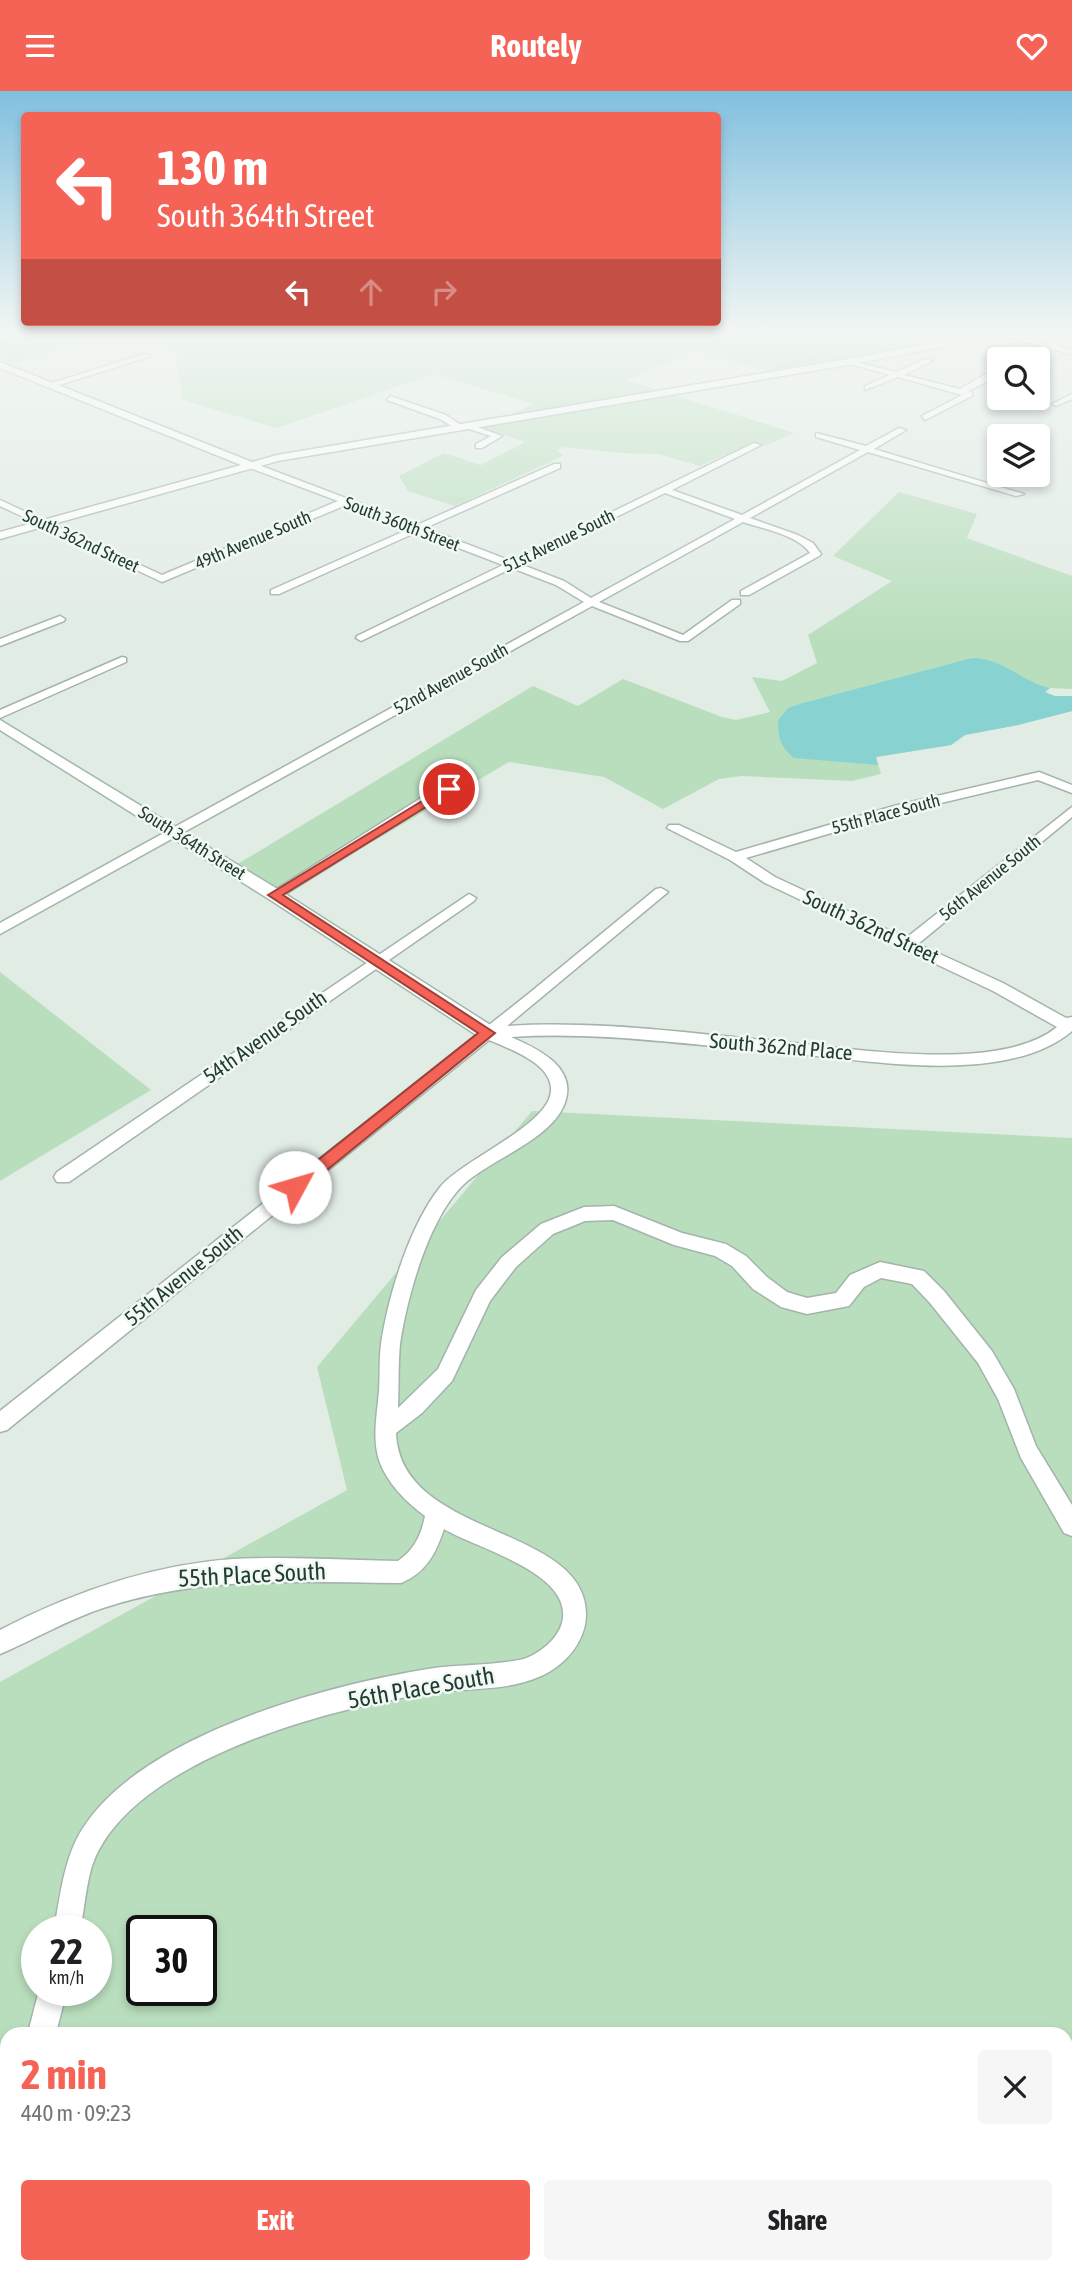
<!DOCTYPE html>
<meta charset="utf-8">
<style>
body{margin:0;font-family:"Asap Condensed",sans-serif;background:#f6f6f6;color:#202124;height:100vh;display:flex;flex-direction:column;font-size:26px;white-space:nowrap}
*{box-sizing:border-box;margin:0}
p{font-size:23px;color:#757577}
.icon{flex:none;width:38px;height:38px;fill:none;stroke:currentColor;stroke-width:2;stroke-linecap:round;stroke-linejoin:round}
.map{position:relative;flex:1;overflow:hidden}
.sheet{position:absolute;left:0px;top:1936px;width:1073px;height:247px;display:flex;flex-direction:column;background:#fff;border-radius:21px 21px 0 0;box-shadow:0 4px 10px #0003}
.sheet>*{flex:none}
.hud{position:absolute;left:21px;top:21px;width:700px;height:214px;border-radius:7px;box-shadow:0 4px 10px #0003;background:#f56356;color:#fff;overflow:hidden}
.buttons{position:absolute;left:987px;top:256px;display:grid;gap:14px}
.buttons a{display:grid;place-items:center;width:63px;height:63px;border-radius:7px;background:#fff;box-shadow:0 4px 10px #0003;font-size:35px}
.speed{position:absolute;left:21px;top:1824px;display:flex;gap:14px;font-size:35px;font-weight:700;text-align:center}
.speed>*{display:grid;place-content:center;width:91px;height:91px;border-radius:50%;background:#fff;box-shadow:0 4px 10px #0003;line-height:1}
.speed small{font-size:18px;font-weight:400}
.speed .limit{border:4px solid #111;border-radius:10px;background:#fff;color:#111}
.pin{position:absolute;display:grid;place-items:center;width:60px;height:60px;color:#fff;margin:-30px;border:4px solid #fff;border-radius:50%;box-shadow:0 2px 7px #0007}
.me{position:absolute;width:77px;margin:-38px;rotate:51deg;stroke-linejoin:round;filter:drop-shadow(0 0 5px #0008)}
.turn{display:flex;align-items:center;gap:24px;height:147px;padding:0 21px;font-size:32px}
.turn .icon{width:91px;height:91px;stroke-width:2.5}
.turn b{display:block;font-size:49px;line-height:60px}
.lanes{display:flex;align-items:center;height:66px;padding:0 21px;background:#0003;justify-content:center;gap:35px;direction:ltr}
.lanes .off{opacity:.35}
.round{display:grid;place-items:center;flex:none;width:74px;height:74px;border-radius:7px;background:#f6f6f6}
.overview{display:flex;align-items:center;justify-content:space-between;height:119px;padding:0 21px}
h1{font-size:42px;font-weight:700;line-height:52px;color:#f56356}
.button{display:flex;gap:14px;margin-top:auto;padding:14px 21px}
.button a{flex:1;height:80px;border-radius:7px;background:#f56356;color:#fff;font-size:28px;font-weight:700;line-height:80px;text-align:center}
.button a+a{background:#f6f6f6;color:#202124}
header{display:flex;justify-content:space-between;align-items:center;height:91px;padding:0 21px;background:#f56356;color:#fff;font-size:32px;font-weight:700}
.map>svg:first-child{display:block}
</style>
<header><svg class="icon" aria-label="menu" viewBox="0 0 24 24"><path d="M4 6h16M4 12h16M4 18h16"/></svg>Routely<svg class="icon" aria-label="heart" viewBox="0 0 24 24"><path d="M12 20l-8-8c-3-5 5-10 8-4 3-6 11-1 8 4z"/></svg></header>
<div class="map">
<svg width="1072" height="2181" viewBox="0 0 1072 2181">
<rect width="100%" height="100%" fill="#e1ece5"/>
<path fill="#b9debd" fill-rule="evenodd" d="M0,242H963L926,252L771,281L696,260L626,289L794,342L766,355L752,352L700,375L658,363L619,362L563,356L557,359L563,365L455,415L408,400L399,385L444,362L481,374L525,351L482,336L534,313L434,283L276,337L183,309L176,271L179,269L156,246L116,242L13,273L0,268Z
M899,401L977,423L967,447L1072,485V598L1050,597L1045,601L1052,605H1072V620L1018,634L965,644L951,654L876,666L881,683L852,690L742,685L719,688L663,718L604,686L509,671L278,806L231,777L533,595L578,615L623,588L722,626L736,629L770,621L752,586L782,590L817,572L808,544L892,490L833,465Z
M0,881L151,999L0,1090Z
M532,1020L1072,1047V2097L1066,2105V1942H7V2175H1006L1001,2181H0V1591L347,1399L317,1276ZM37,1839H96V1899H37ZM142,1839H201V1899H142Z"/>
<path fill="#88d3d2" d="M972,567C1003,567 1022,591 1050,597L1045,601L1055,605H1072V620L1018,634L965,644L951,654L876,666L878,674L794,667C780,656 778,645 778,629L788,617L803,612Z"/>
<g fill="none" stroke-linecap="round" stroke-linejoin="round">
<path stroke="#88d3d2" stroke-width="2" d="M775,279L782,274L814,269"/>
<g stroke="#a4b4ab" stroke-width="3">
<path id="street" d="M17,242H28L0,251V247Z
M993,242H1005L1049,253L1072,242V246L1056,255L1072,259V263L1051,258L1034,268H1024L1044,256Z
M144,263L151,265L53,296L46,294Z
M925,268L932,270L904,284L960,298L986,283L999,281V285L968,300L972,301V305L925,329L922,325L962,304L898,286L865,299V295L890,284L844,271L848,269L896,281Z
M1072,303V308L1056,315L1052,313Z
M390,305L446,324L462,335L469,333L502,345L482,357H476V353L491,345L463,336L456,338L440,328L387,309Z
M899,337L906,339L874,358L1024,403L1016,405L868,361L750,427L798,444L813,452L821,463L819,465L749,504H741V500L810,462C798,444 763,438 743,431L599,511L683,544L732,509H740V513L688,550H680L592,515L0,843V832L584,511L556,494L512,477L361,550L356,547L357,545L503,474L417,441L279,503H271V499L409,438L346,414L162,491L0,415V409L162,484L338,410L245,375V371H251L417,434L554,373H560V377L425,437L511,470L754,352L761,354L672,399L742,424L860,359L816,346V342L866,355ZM665,402L735,428L591,507L564,490L520,473Z
M60,525L65,528L64,530L0,555V548Z
M122,566L126,567V571L0,627V619Z
M1039,681L1072,694V702L1038,689L903,721L746,767L775,786L906,847L1072,716V726L918,853L1003,892L1066,927L1072,926V940C1006,996 868,969 787,962C696,955 603,940 511,946C536,957 575,975 566,1008C556,1048 489,1068 462,1095C428,1130 407,1206 400,1253C398,1274 399,1295 398,1317L438,1278L476,1199L502,1166L541,1133L584,1116L614,1115L682,1142L726,1153L746,1165L767,1186L787,1201L807,1207L836,1202L850,1184L880,1171L924,1180L944,1200L992,1260L1014,1298L1036,1355L1072,1414V1445L1064,1442L1021,1367L998,1308L978,1272L930,1212L912,1193L881,1187L864,1196L849,1215L807,1223L781,1216L753,1198L732,1175L715,1165L674,1154L613,1129L585,1130L553,1143L516,1176L490,1210L452,1290L422,1322L396,1342C400,1448 588,1433 586,1525C585,1552 564,1575 541,1585C506,1601 468,1596 431,1602C333,1616 151,1665 100,1757C86,1780 86,1813 80,1839H54C60,1806 64,1766 83,1737C143,1644 323,1595 428,1578C460,1573 492,1575 524,1568C540,1562 557,1549 562,1532C575,1482 477,1458 444,1438C436,1462 426,1482 401,1492C297,1491 204,1484 103,1517C67,1529 35,1548 0,1563V1539C73,1501 151,1474 233,1468C288,1465 343,1469 398,1470C415,1458 421,1444 425,1425C406,1411 387,1392 379,1369C372,1347 377,1323 379,1300C380,1285 379,1269 381,1253C388,1205 410,1133 441,1095C464,1068 549,1034 551,1000C553,973 510,958 489,949L7,1339L0,1341V1320L527,904L656,798L661,797L668,801L507,935C596,929 686,942 774,950C847,956 998,984 1057,936L993,900L765,792L730,769L667,737L669,734H679L736,761L894,715Z
M454,694L472,703L469,712L447,717L428,714L279,807H269L267,804L432,700ZM453,702L458,706L438,708Z
M469,803L476,807L474,810L69,1091H57L54,1086L57,1081Z
M39,1899H67L56,1942H28Z
M7,2078V2171L0,2174V2081Z"/>
</g>
<g stroke="#9fb8ab" stroke-width="3">
<path id="secondary" d="M966,242H979L942,256L836,276L278,370L0,448V441L241,374L0,277V271L252,371L277,364L836,270L940,251Z
M0,629L284,802L495,937L497,942L495,947H481L272,810L0,639Z
M1072,2154V2181H1046L1049,2175H1066V2156Z"/>
</g>
<use href="#street" fill="#fff" fill-rule="evenodd"/>
<use href="#secondary" fill="#fff" fill-rule="evenodd"/>
</g>
<linearGradient id="sky" x2="0" y2="1"><stop stop-color="#81c0df"/><stop offset="0.44" stop-color="#f2f6f3"/><stop offset="1" stop-color="#f2f6f3" stop-opacity="0"/></linearGradient>
<rect width="1072" height="547" fill="url(#sky)"/>
<path fill="#f56356" stroke="#9f4038" stroke-width="2" d="M445,696L455,698L283,804L495,942L300,1101H289L287,1096L289,1092L478,942L268,804Z"/>
<g text-anchor="middle" stroke-width="5" stroke-linejoin="round" paint-order="stroke">
<g font-size="18" fill="#213d31" stroke="#f2f8f4">
<text transform="translate(402 433) rotate(21)" y="6">South 360th Street</text>
<text transform="translate(253 449) rotate(-23)" y="6">49th Avenue South</text>
<text transform="translate(81 450) rotate(25)" y="6">South 362nd Street</text>
<text transform="translate(559 450) rotate(-26)" y="6">51st Avenue South</text>
<text transform="translate(451 588) rotate(-29)" y="6">52nd Avenue South</text>
<text transform="translate(886 723) rotate(-15)" y="6">55th Place South</text>
<text transform="translate(192 752) rotate(32)" y="6">South 364th Street</text>
<text transform="translate(990 787) rotate(-39)" y="6">56th Avenue South</text>
</g>
<g font-size="21" fill="#213d31" stroke="#f2f8f4">
<text transform="translate(871 836) rotate(25)" y="7">South 362nd Street</text>
<text transform="translate(265 946) rotate(-35)" y="7">54th Avenue South</text>
<text transform="translate(781 956) rotate(5)" y="7">South 362nd Place</text>
<text transform="translate(184 1185) rotate(-39)" y="7">55th Avenue South</text>
</g>
<g font-size="24" fill="#213d31" stroke="#f2f8f4">
<text transform="translate(252 1484) rotate(-3)" y="8">55th Place South</text>
<text transform="translate(421 1597) rotate(-10)" y="8">56th Place South</text>
</g>
</g>
</svg>
<div class="buttons">
<a><svg class="icon" aria-label="search" viewBox="0 0 24 24"><circle cx="10" cy="10" r="6"/><path d="M15 15l6 6"/></svg></a>
<a><svg class="icon" aria-label="layers" viewBox="0 0 24 24"><path d="M12 4l9 5-9 5-9-5zM3 14l9 5 9-5"/></svg></a>
</div>
<div class="speed"><div>22<small>km/h</small></div><div class="limit">30</div></div>
<div class="pin" style="left:449px;top:698px;background:#d93025"><svg class="icon" aria-label="arrive" viewBox="0 0 24 24"><path d="M6 21V4h12l-3 4 3 4H6"/></svg></div>
<svg class="me" style="left:295px;top:1096px" viewBox="-20 -20 40 40"><circle r="19" fill="#fff"/><path d="M0-13L10 11 0 6-10 11z" fill="#f56356"/></svg>
<div class="hud">
<div class="turn"><svg class="icon" aria-label="left" viewBox="0 0 24 24"><path d="M17 20v-9H6M10 6l-5 5 5 5"/></svg><div><b>130 m</b>South 364th Street</div></div>
<div class="lanes"><svg class="icon" aria-label="left" viewBox="0 0 24 24"><path d="M17 20v-9H6M10 6l-5 5 5 5"/></svg><svg class="icon off" aria-label="ahead" viewBox="0 0 24 24"><path d="M12 20V5M6 11l6-6 6 6"/></svg><svg class="icon off" aria-label="right" viewBox="0 0 24 24"><path d="M7 20v-9h11M14 6l5 5-5 5"/></svg></div>
</div>
<section class="sheet">
<div class="overview"><div><h1>2 min</h1><p>440 m · 09:23</p></div><a class="round"><svg class="icon" aria-label="close" viewBox="0 0 24 24"><path d="M6 6l12 12M18 6L6 18"/></svg></a></div>
<div class="button"><a>Exit</a><a>Share</a></div>
</section>
</div>
